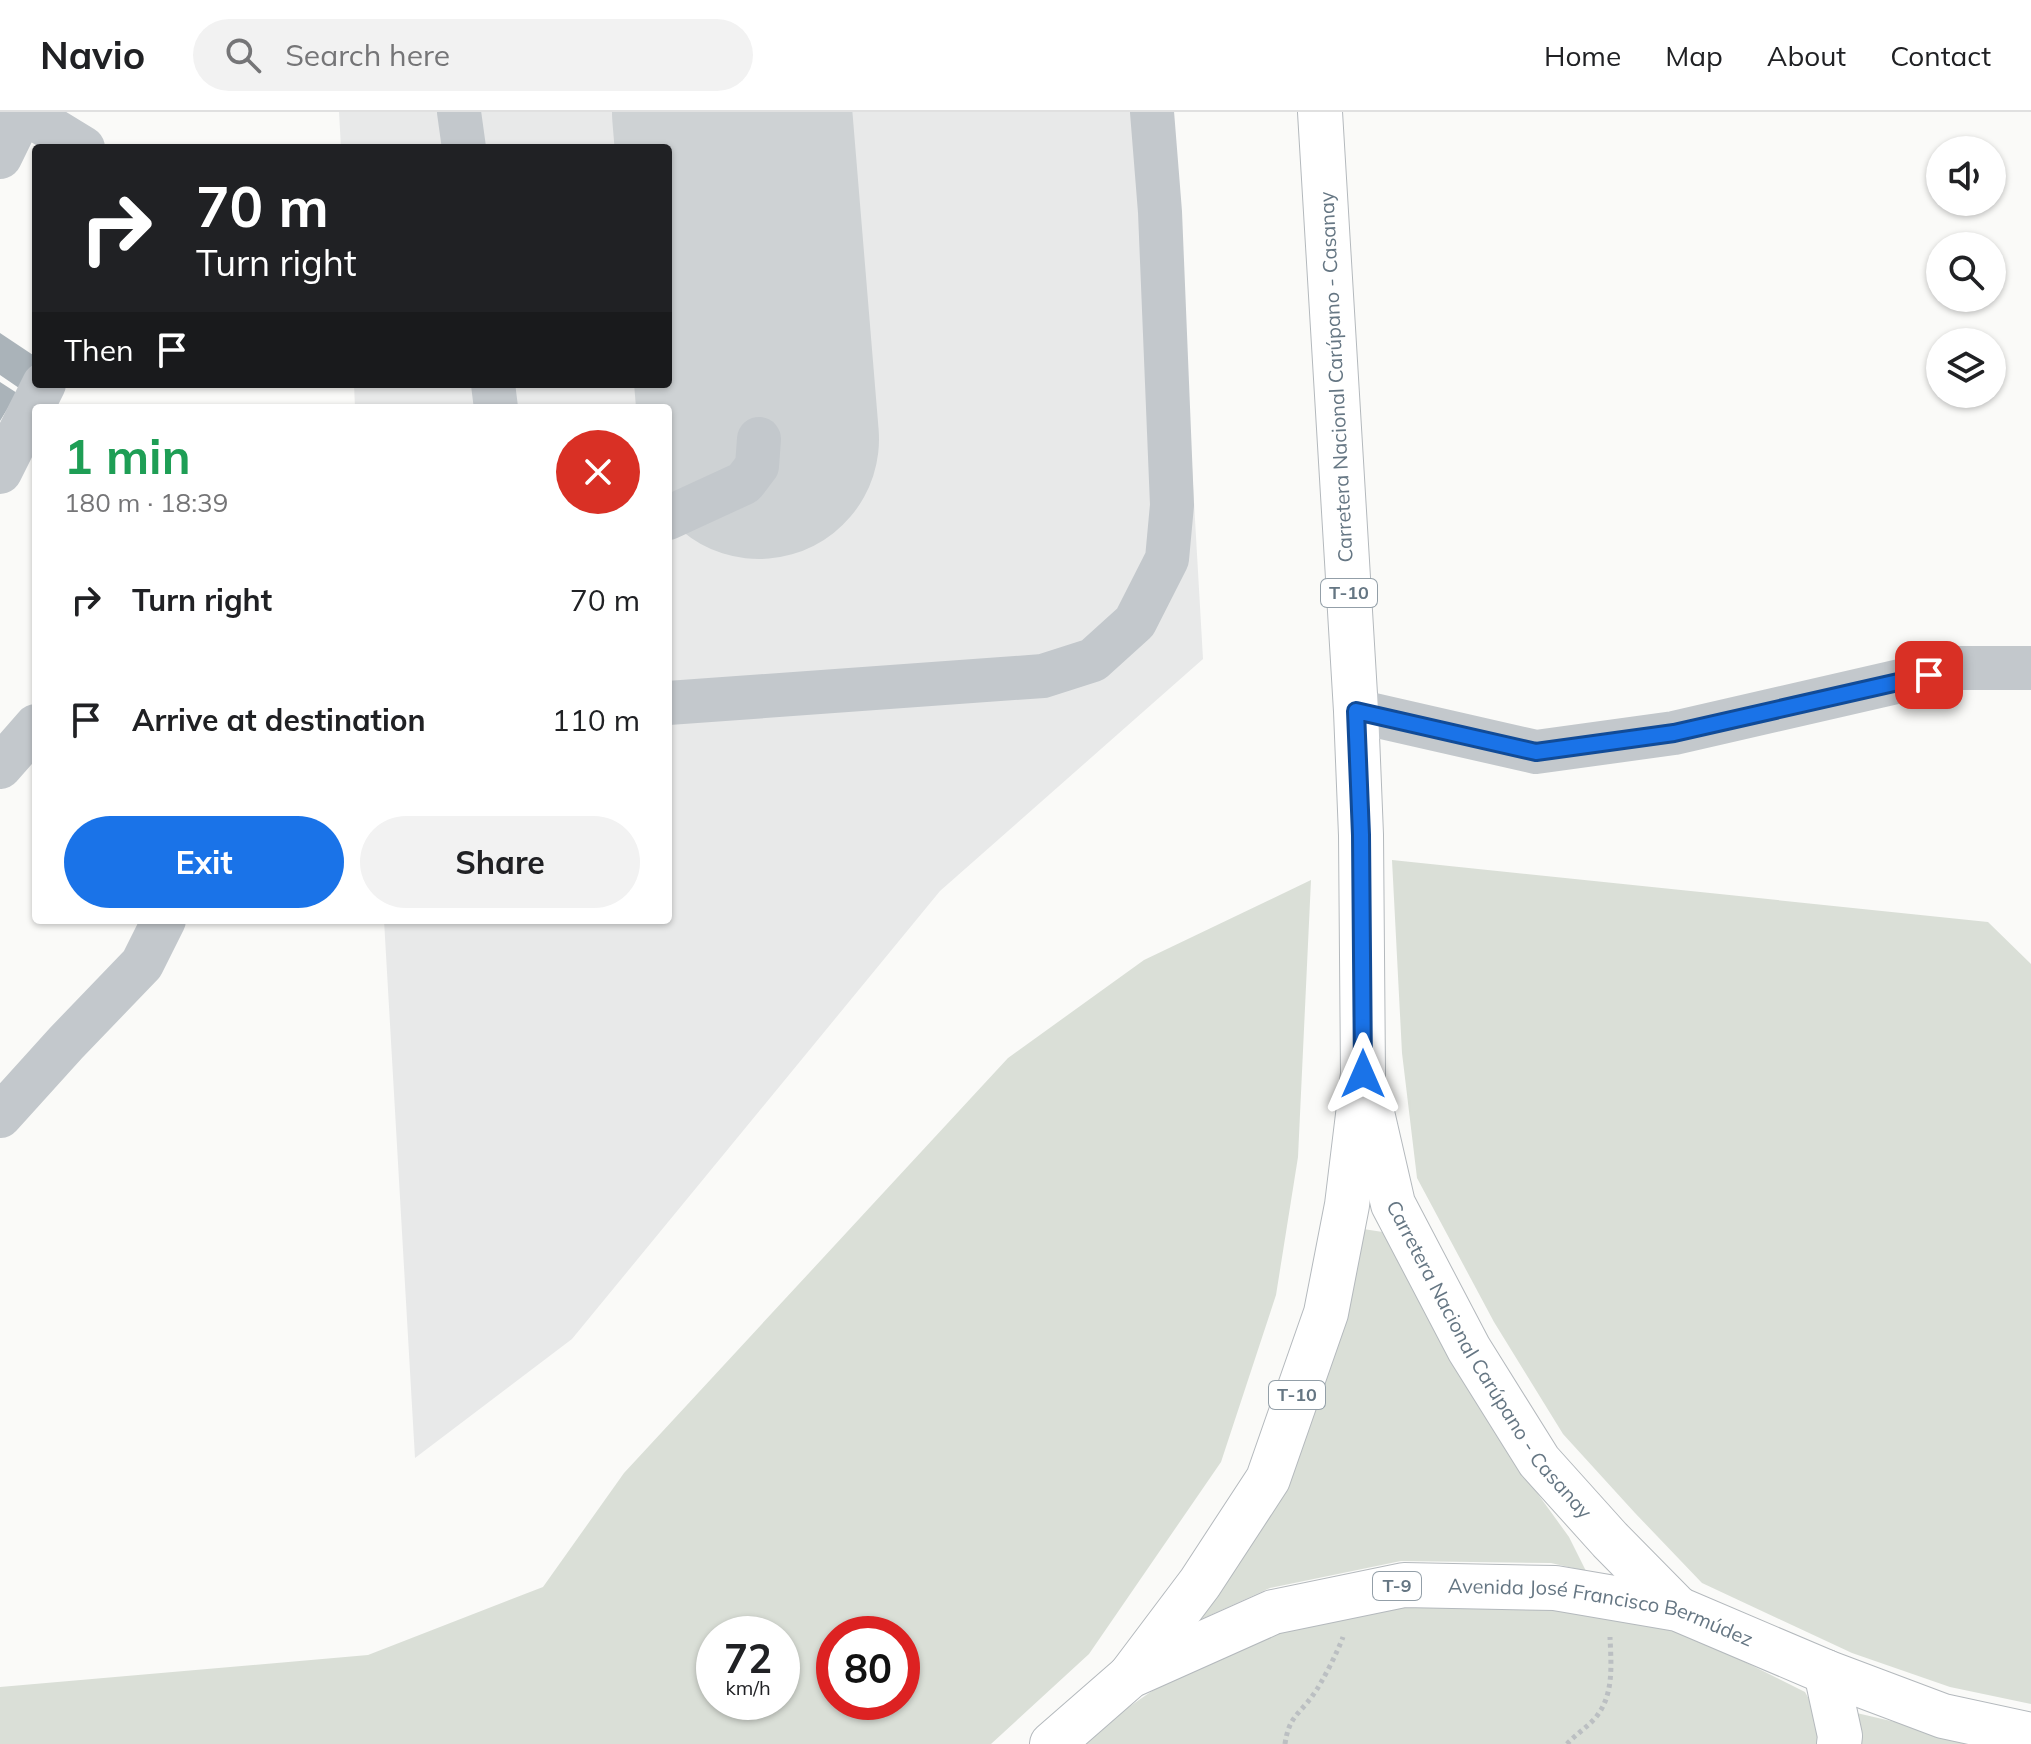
<!DOCTYPE html>
<meta charset="utf-8">
<style>
body{margin:0;font-family:Mulish,sans-serif;background:#f2f2f2;color:#202124;height:100vh;display:flex;flex-direction:column;font-size:30px;white-space:nowrap}
*{box-sizing:border-box;margin:0}
p{font-size:26px;color:#757577}
.icon{flex:none;width:44px;height:44px;fill:none;stroke:currentColor;stroke-width:2;stroke-linecap:round;stroke-linejoin:round}
.map{position:relative;flex:1;overflow:hidden}
.panel{position:absolute;left:32px;top:292px;width:640px;height:520px;display:flex;flex-direction:column;background:#fff;border-radius:8px;box-shadow:0 2px 6px #0004}
.panel>*{flex:none}
.guide{position:absolute;left:32px;top:32px;width:640px;height:244px;border-radius:8px;box-shadow:0 2px 6px #0004;background:#202124;color:#fff;overflow:hidden}
.tools{position:absolute;left:1926px;top:24px;display:grid;gap:16px}
.tools a{display:grid;place-items:center;width:80px;height:80px;border-radius:50%;background:#fff;box-shadow:0 2px 6px #0004;font-size:40px}
.speed{position:absolute;left:696px;top:1504px;display:flex;gap:16px;font-size:40px;font-weight:700;text-align:center}
.speed>*{display:grid;place-content:center;width:104px;height:104px;border-radius:50%;background:#fff;box-shadow:0 2px 6px #0004;line-height:1}
.speed small{font-size:20px;font-weight:400}
.speed .limit{border:12px solid #d22;background:#fff;color:#111}
.pin{position:absolute;display:grid;place-items:center;width:68px;height:68px;color:#fff;margin:-34px;border-radius:16px;box-shadow:0 4px 12px #0006}
.me{position:absolute;width:88px;margin:-44px;rotate:0deg;stroke-linejoin:round;filter:drop-shadow(0 0 6px #0008)}
.turn{display:flex;align-items:center;gap:28px;height:168px;padding:0 32px;font-size:36px}
.turn .icon{width:104px;height:104px;stroke-width:2.5}
.turn b{display:block;font-size:56px;line-height:68px}
.then{display:flex;align-items:center;height:76px;padding:0 32px;background:#0003;gap:16px;font-size:30px}
.round{display:grid;place-items:center;flex:none;width:84px;height:84px;border-radius:42px;background:#f2f2f2}
.overview{display:flex;align-items:center;justify-content:space-between;height:136px;padding:0 32px}
h1{font-size:48px;font-weight:700;line-height:60px;color:#1e9e55}
.cta{display:flex;gap:16px;margin-top:auto;padding:16px 32px}
.cta a{flex:1;height:92px;border-radius:48px;background:#1a73e8;color:#fff;font-size:32px;font-weight:700;line-height:92px;text-align:center}
.cta a+a{background:#f2f2f2;color:#202124}
ul{padding:0;list-style:none}
li{display:flex;align-items:center;gap:24px;height:120px;padding:0 32px}
li div{flex:1}
li b{display:block;font-size:30px}
li em{font-style:normal}
header{display:flex;align-items:center;gap:48px;box-sizing:border-box;height:112px;padding:0 40px;background:#fff;border-bottom:2px solid #e0e0e0}
header strong{font-size:38px}
nav{display:flex;gap:44px;margin-inline-start:auto;font-size:28px}
.search{width:560px;height:72px;background:#f2f2f2;display:flex;align-items:center;gap:20px;box-sizing:border-box;padding:0 28px;border-radius:44px;color:#757577;font-size:30px}
.map>svg:first-child{display:block}
</style>
<header>
<strong>Navio</strong>
<div class="search"><svg class="icon" aria-label="search" viewBox="0 0 24 24"><circle cx="10" cy="10" r="6"/><path d="M15 15l6 6"/></svg>Search here</div>
<nav><a>Home</a><a>Map</a><a>About</a><a>Contact</a></nav>
</header>
<div class="map">
<svg width="2031" height="1632" viewBox="0 0 2031 1632">
<rect width="100%" height="100%" fill="#fafaf8"/>
<path fill="#e8e9e9" d="M339,0H1167L1180,145L1203,547L940,779L572,1227L415,1346L384,808H668V296H355L354,272H668V36H341Z"/>
<path fill="#dadfd7" fill-rule="evenodd" d="M1392,748L1988,810L2031,852V1592L1950,1575L1852,1541L1702,1471L1635,1401L1563,1322L1494,1210L1417,1066L1402,941Z
M1311,768L1298,1045L1276,1183L1221,1350L1089,1542L991,1632H0V1575L368,1543L543,1475L624,1361L1008,946L1144,848ZM714,1522H782V1590H714ZM834,1522H902V1590H834Z
M1357,1116L1389,1121L1465,1265L1535,1378L1569,1425L1586,1459L1551,1451L1401,1449L1270,1476L1175,1519L1213,1483Z
M1402,1482L1551,1488L1687,1521L1805,1580L1819,1605L1825,1632H1075L1152,1579L1275,1509Z
M1848,1599L1934,1619L1969,1632H1855Z"/>
<g fill="none" stroke-linecap="round" stroke-linejoin="round">
<path stroke="#ced2d4" stroke-width="240" d="M732,0L759,327"/>
</g>
<path fill="#aab3b9" d="M0,221L36,245V248L19,276L0,263Z
M0,270L17,281L0,309Z"/>
<g fill="none" stroke-linecap="round" stroke-linejoin="round">
<g stroke="#b4b9bd" stroke-width="46">
<g id="highway">
<path id="s1" d="M1370,992L1393,1092L1469,1237L1539,1349L1610,1428L1678,1497"/>
<path d="M1826,1560L1840,1624L1839,1632"/>
<path d="M1130,1564L1200,1471L1268,1367L1326,1201L1347,1093L1363,962L1361,723L1356,599L1320,0"/>
<path id="s2" d="M1052,1632L1130,1564L1273,1500L1404,1473L1555,1476L1678,1497L1826,1560L1943,1604L2031,1623"/>
</g>
</g>
<path stroke="#bbbfc2" stroke-width="5" stroke-dasharray="4 4" stroke-linecap="butt" d="M1285,1632C1289,1604 1299,1603 1313,1583C1322,1571 1338,1539 1343,1525
M1567,1632C1577,1621 1591,1613 1599,1601C1614,1579 1611,1550 1610,1525"/>
<path stroke="#c3c8cc" stroke-width="44" d="M24,0L83,36
M459,0L464,36
M0,45L22,0
M493,272L496,296
M0,360L44,272
M668,406L744,371L757,354L759,327
M668,591L1043,564L1093,548L1135,510L1167,447L1172,393L1160,100L1152,0
M1356,599L1536,640L1674,621L1957,556H2031
M0,655L36,614
M0,1004L66,931L142,852L164,808"/>
<use href="#highway" stroke="#fff" stroke-width="44"/>
</g>
<g fill="none" stroke-linecap="round" stroke-linejoin="round">
<g stroke="#114b97" stroke-width="20">
<path id="route" d="M1363,962L1361,723L1356,599L1536,640L1674,621L1929,563"/>
</g>
<use href="#route" stroke="#1a73e8" stroke-width="14"/>
</g>
<g text-anchor="middle" stroke-width="8" stroke-linejoin="round" paint-order="stroke">
<g fill="#fff" stroke="#939fa8" stroke-width="2">
<rect x="1321" y="467" width="56" height="28" rx="6"/>
<rect x="1269" y="1269" width="56" height="28" rx="6"/>
<rect x="1373" y="1460" width="48" height="28" rx="6"/>
</g>
<g font-size="18" font-weight="bold" fill="#657683">
<text x="1349" y="487">T-10</text>
<text x="1297" y="1289">T-10</text>
<text x="1397" y="1480">T-9</text>
</g>
<g font-size="20" fill="#657683" stroke="#fff">
<text transform="translate(1336 265) rotate(-93)" y="7">Carretera Nacional Carúpano - Casanay</text>
<text dy="7" stroke="none"><textPath href="#s1" startOffset="286">Carretera Nacional Carúpano - Casanay</textPath></text>
<text dy="7" stroke="none"><textPath href="#s2" startOffset="594">Avenida José Francisco Bermúdez</textPath></text>
</g>
</g>
</svg>
<div class="tools">
<a><svg class="icon" aria-label="sound" viewBox="0 0 24 24"><path d="M4 9h4l5-4v14l-5-4H4zM17 9q2 3 0 6"/></svg></a>
<a><svg class="icon" aria-label="search" viewBox="0 0 24 24"><circle cx="10" cy="10" r="6"/><path d="M15 15l6 6"/></svg></a>
<a><svg class="icon" aria-label="layers" viewBox="0 0 24 24"><path d="M12 4l9 5-9 5-9-5zM3 14l9 5 9-5"/></svg></a>
</div>
<div class="speed"><div>72<small>km/h</small></div><div class="limit">80</div></div>
<div class="pin" style="left:1929px;top:563px;background:#d93025"><svg class="icon" aria-label="arrive" viewBox="0 0 24 24"><path d="M6 21V4h12l-3 4 3 4H6"/></svg></div>
<svg class="me" style="left:1363px;top:962px" viewBox="-20 -20 40 40"><path d="M0-17L14 15 0 8-14 15z" fill="#1a73e8" stroke="#fff" stroke-width="4"/></svg>
<div class="guide">
<div class="turn"><svg class="icon" aria-label="right" viewBox="0 0 24 24"><path d="M7 20v-9h11M14 6l5 5-5 5"/></svg><div><b>70 m</b>Turn right</div></div>
<div class="then">Then<svg class="icon" aria-label="arrive" viewBox="0 0 24 24"><path d="M6 21V4h12l-3 4 3 4H6"/></svg></div>
</div>
<section class="panel">
<div class="overview"><div><h1>1 min</h1><p>180 m · 18:39</p></div><a class="round" style="background:#d93025;color:#fff"><svg class="icon" aria-label="close" viewBox="0 0 24 24"><path d="M6 6l12 12M18 6L6 18"/></svg></a></div>
<ul>
<li><svg class="icon" aria-label="right" viewBox="0 0 24 24"><path d="M7 20v-9h11M14 6l5 5-5 5"/></svg><div><b>Turn right</b></div><em>70 m</em></li>
<li><svg class="icon" aria-label="arrive" viewBox="0 0 24 24"><path d="M6 21V4h12l-3 4 3 4H6"/></svg><div><b>Arrive at destination</b></div><em>110 m</em></li>
</ul>
<div class="cta"><a>Exit</a><a>Share</a></div>
</section>
</div>
